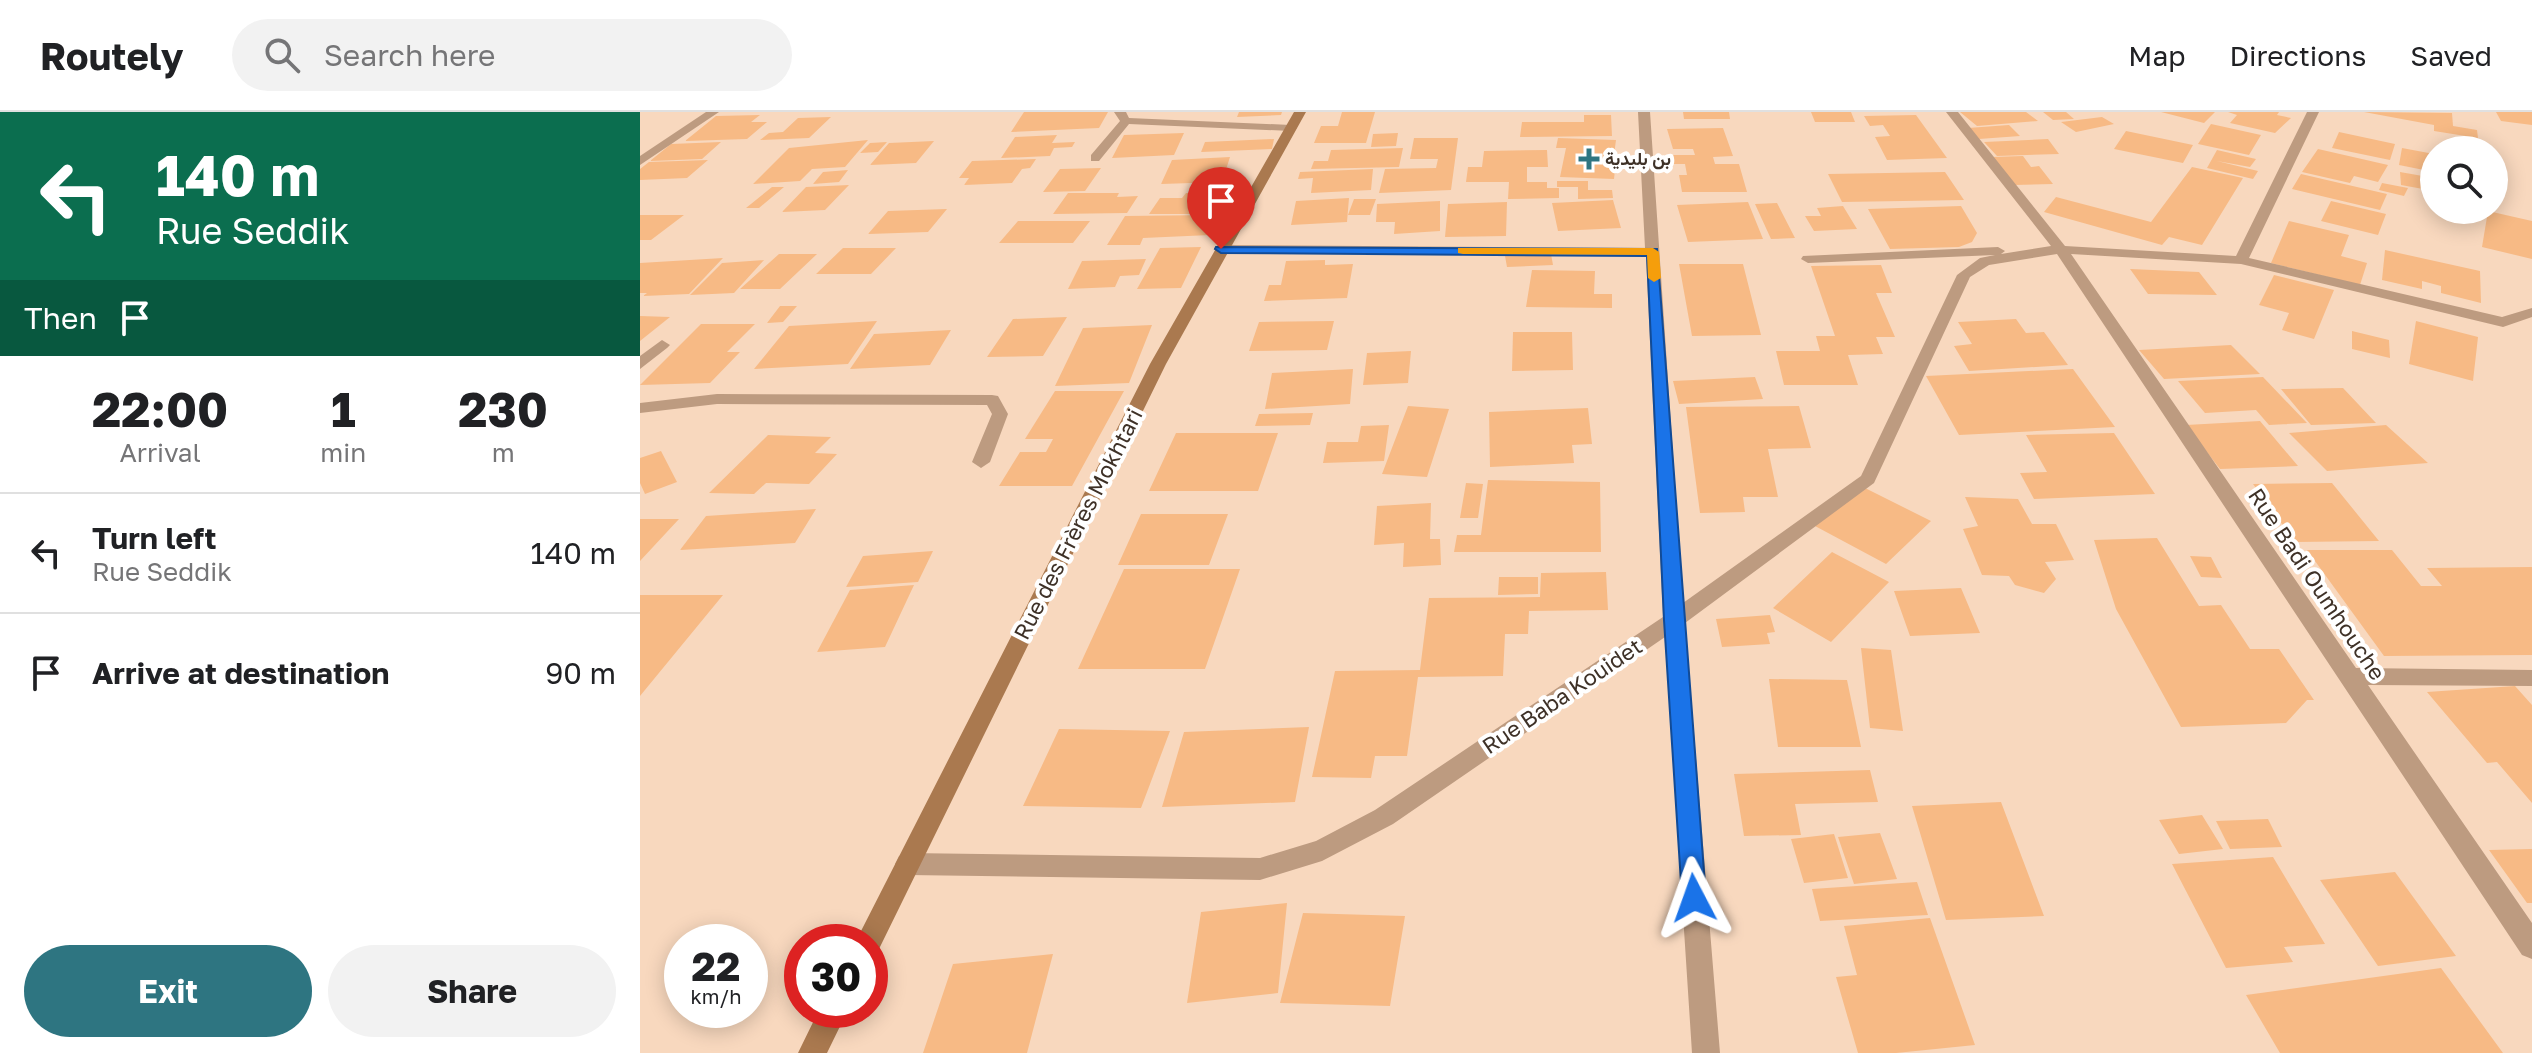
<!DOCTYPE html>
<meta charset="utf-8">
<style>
body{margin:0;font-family:"Golos Text",Vazirmatn,sans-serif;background:#f2f2f2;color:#202124;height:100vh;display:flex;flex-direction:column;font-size:30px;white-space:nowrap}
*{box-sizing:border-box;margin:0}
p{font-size:26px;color:#757577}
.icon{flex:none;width:44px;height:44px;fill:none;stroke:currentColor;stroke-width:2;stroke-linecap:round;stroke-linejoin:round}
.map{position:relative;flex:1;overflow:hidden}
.panel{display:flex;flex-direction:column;background:#fff;width:640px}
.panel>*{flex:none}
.guide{background:#0b6e4f;color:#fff;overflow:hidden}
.buttons{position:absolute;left:1780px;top:24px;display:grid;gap:16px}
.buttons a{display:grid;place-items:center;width:88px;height:88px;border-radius:50%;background:#fff;box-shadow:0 4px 20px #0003;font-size:40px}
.speed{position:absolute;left:24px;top:812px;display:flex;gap:16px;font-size:40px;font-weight:700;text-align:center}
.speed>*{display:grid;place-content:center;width:104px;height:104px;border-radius:50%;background:#fff;box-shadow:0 4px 20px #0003;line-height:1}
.speed small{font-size:20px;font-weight:400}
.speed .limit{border:12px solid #d22;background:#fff;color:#111}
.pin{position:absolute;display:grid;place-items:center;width:68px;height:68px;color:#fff;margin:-82px -34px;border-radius:50% 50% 50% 0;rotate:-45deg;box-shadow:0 0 8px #0007}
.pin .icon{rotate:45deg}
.me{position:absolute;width:88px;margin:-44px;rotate:356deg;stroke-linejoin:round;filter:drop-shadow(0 0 6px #0008)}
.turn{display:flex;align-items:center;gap:28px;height:168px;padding:0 24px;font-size:36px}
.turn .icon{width:104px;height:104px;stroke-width:2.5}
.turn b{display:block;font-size:56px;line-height:68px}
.then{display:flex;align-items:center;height:76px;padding:0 24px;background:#0003;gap:16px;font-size:30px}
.eta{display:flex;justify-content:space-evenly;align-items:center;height:136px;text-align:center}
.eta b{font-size:48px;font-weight:700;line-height:56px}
.cta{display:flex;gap:16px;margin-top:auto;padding:16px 24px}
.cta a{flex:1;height:92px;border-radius:48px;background:#2e7581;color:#fff;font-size:32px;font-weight:700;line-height:92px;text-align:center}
.cta a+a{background:#f2f2f2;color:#202124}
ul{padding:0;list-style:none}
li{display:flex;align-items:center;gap:24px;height:120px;padding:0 24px;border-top:2px solid #e0e0e0}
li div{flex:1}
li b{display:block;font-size:30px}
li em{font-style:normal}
header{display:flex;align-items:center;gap:48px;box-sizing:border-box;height:112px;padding:0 40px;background:#fff;border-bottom:2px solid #e0e0e0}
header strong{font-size:38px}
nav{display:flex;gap:44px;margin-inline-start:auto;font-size:28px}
.search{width:560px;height:72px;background:#f2f2f2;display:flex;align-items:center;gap:20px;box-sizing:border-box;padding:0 28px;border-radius:44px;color:#757577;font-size:30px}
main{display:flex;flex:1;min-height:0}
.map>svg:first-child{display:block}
</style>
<header>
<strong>Routely</strong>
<div class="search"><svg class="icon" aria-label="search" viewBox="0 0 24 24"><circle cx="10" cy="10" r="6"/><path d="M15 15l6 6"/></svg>Search here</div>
<nav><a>Map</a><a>Directions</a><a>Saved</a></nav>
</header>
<main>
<section class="panel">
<div class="guide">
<div class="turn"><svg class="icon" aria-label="left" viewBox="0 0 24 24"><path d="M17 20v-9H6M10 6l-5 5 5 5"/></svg><div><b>140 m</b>Rue Seddik</div></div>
<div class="then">Then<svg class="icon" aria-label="arrive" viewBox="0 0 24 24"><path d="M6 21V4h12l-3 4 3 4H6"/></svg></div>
</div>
<div class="eta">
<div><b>22:00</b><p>Arrival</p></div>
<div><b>1</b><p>min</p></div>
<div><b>230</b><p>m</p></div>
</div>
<ul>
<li><svg class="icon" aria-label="left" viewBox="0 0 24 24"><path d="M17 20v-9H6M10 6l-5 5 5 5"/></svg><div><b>Turn left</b><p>Rue Seddik</p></div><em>140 m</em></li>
<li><svg class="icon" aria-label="arrive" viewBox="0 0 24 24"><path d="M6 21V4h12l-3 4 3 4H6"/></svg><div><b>Arrive at destination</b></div><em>90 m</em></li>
</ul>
<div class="cta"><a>Exit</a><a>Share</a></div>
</section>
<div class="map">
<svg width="1892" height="941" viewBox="0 0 1892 941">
<rect width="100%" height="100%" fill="#f8d8be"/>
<path fill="#f7ba85" d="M384,0H468L459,16L371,20Z
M599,0H642L641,3L597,5Z
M702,0H735L726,31H674L681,14H698Z
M1043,0H1089L1090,7H1044Z
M1171,0H1211L1215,10H1175Z
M1320,0H1386L1398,9L1337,14Z
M1403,0H1426L1434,7L1413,8Z
M1521,0H1575L1564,11Z
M1588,0H1639L1637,3L1651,6L1635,21L1590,11L1597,3Z
M1724,0L1812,1L1813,14L1837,18L1838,26L1794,19V13Z
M1856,0H1892V13L1861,9Z
M120,3L111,10H127L107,27L45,29L76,4Z
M944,3H971L972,24L880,25L882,10H944Z
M1276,3L1307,46L1247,48L1235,25L1250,24L1243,13L1230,14L1224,4Z
M191,5L169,26L120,28L129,21L143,20L158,6Z
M1462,5L1474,12L1436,20L1421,10Z
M1571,12L1621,23L1609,43L1558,32Z
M1369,13L1380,24L1339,27L1328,16Z
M1083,16L1093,44L1073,45L1075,52H1099L1107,80H1042L1039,63H1047L1045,52H1032L1030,43H1055L1053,37H1033L1027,17Z
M1486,19L1553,33L1543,51L1474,37Z
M1699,20L1755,32L1750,48L1692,36Z
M544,21L534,43L472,46L484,23Z
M758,21L756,34L731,35L733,22Z
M417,23L412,31L435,30L432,35L414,36L410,44L361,46L375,25Z
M774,26H818L811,78L739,81L745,57L796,56L798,47H770Z
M918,26L976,28L972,58H975L974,67L920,65L926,36H916Z
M634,27L632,37L561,40L565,30Z
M1408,27L1419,42L1357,44L1344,30Z
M228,28L205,55L172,57L160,69L113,72L149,36Z
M294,29L276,51L230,53L249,31Z
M81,30L62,47L10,49L31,32Z
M247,30L238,40L220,41L230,31Z
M763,36L759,55L671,57L674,49H688L691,38Z
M1762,36L1794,42V60L1759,53Z
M1678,37L1748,53L1738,70L1714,64L1710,71L1662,60Z
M907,38L908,55H887V70H907V76H919V86L868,87L869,70H826L828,55H842L844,39Z
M1577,38L1616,47L1610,55L1577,49L1618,59L1613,67L1567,56Z
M1383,44L1391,55L1399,54L1413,72L1374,73L1352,45Z
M590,45L582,70L521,72L532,48Z
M396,47L390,56L382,57L372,71L324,73L329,66H319L332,49Z
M68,48L47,66L0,68V57L9,50Z
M1552,55L1603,66L1562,133L1529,125L1522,133L1404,100L1416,85L1511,110Z
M461,56L445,79L403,80L420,57Z
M733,57L731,78L671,81L673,66L658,67L660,60Z
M208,58L199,70L173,72L183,60Z
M1305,60L1324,88L1202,90L1188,62Z
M1760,60L1794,66V79L1761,73Z
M1661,62L1747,82L1740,98L1652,77Z
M917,69H948V78H972L973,86L938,87V75H917Z
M1742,71L1768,76L1764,84L1739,78Z
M209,73L185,98L142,100L166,75Z
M132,75H144L119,96H106Z
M428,81H479L477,85L498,84L487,101L413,102Z
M546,81H593L586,95L560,94L555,102H509L520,86H542Z
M709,86L707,110L651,113L656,89Z
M714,87H736L730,103H708Z
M973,88L981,116L918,119L912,91Z
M800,89V119L754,122L755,110H736L737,92Z
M1691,89L1746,102L1738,123L1681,109Z
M867,90L866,124L805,125L808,92Z
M1108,90L1123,127L1048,130L1037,93Z
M1137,91L1155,126L1131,127L1115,92Z
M1203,94L1217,117L1174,119L1165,104H1181L1177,96Z
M1321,94L1337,121L1332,130L1319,135L1250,137L1228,97Z
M307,97L288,120L228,122L248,99Z
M1848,99L1892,109V147L1842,135Z
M0,103H44L11,128H0Z
M572,103L568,110H576L570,123L503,126L500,133H467L485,104Z
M378,109H450L433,131H359Z
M1649,109L1709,123L1701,144L1727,151L1720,173L1631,151Z
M561,135L541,176L497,177L520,136Z
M203,136H256L231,162H176Z
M1745,138L1840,159L1841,191L1801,181V174L1782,169V177L1742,168Z
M139,142H177L140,177H100Z
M911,142L913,153L867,155L865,144Z
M83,146L49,182L3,184L7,181H0V151Z
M506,147L499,163L480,164L475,175L428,177L442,149Z
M124,148L94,181L50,183L82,151Z
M685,148V153L713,152L707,186L624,189L629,173H641L646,149Z
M1039,152H1103L1121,223L1052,224Z
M1241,153L1252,181H1236L1255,225H1236L1243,242L1208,243L1218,273H1144L1136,239H1180L1176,224H1195L1171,154Z
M1490,157L1559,160L1577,183L1508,182Z
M892,158L955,159L954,182H972V196L886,195Z
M1634,163L1694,178L1674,227L1642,218L1649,201L1619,193Z
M140,194H157L143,210L127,211Z
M0,204L30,205L0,229Z
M427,205L403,244L347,245L373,207Z
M1376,207L1386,221L1404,220L1428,253L1329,259L1314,234L1332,232L1318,210Z
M237,209L208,252L114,257L149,214Z
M694,209L687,238L609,239L619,210Z
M1776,209L1838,225L1833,269L1769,252Z
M61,212H115L87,240H100L70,271L0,273Z
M512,213L489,271L415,274L443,216Z
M311,218L290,253L210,257L234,222Z
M1712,219L1749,228L1750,246L1712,237Z
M873,220H932L933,258L872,259Z
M1591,233L1620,262L1524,267L1499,238Z
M771,239L768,271L723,273L727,241Z
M713,257L710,292L625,297L632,261Z
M1433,257L1475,315L1319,323L1286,264Z
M1115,265L1123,287L1039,292L1033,269Z
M1623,265L1667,311L1629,313L1616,298L1565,301L1538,269Z
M1703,276L1736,311L1671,313L1641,277Z
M415,279H484L432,374H359L380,340H406L413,327H385Z
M768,294L809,297L787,365L742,362Z
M1159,294L1171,336L1128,337L1138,385H1103L1105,400L1060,401L1046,295Z
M948,296L952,332L932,333L934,351L850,355L849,300Z
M673,301L670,313L615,314L619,302Z
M1620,309L1658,354L1580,357L1546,313Z
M749,313L744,349L683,351L687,330H718L721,314Z
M1746,313L1788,351L1687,359L1649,321Z
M536,321H638L618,379H509Z
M1474,321L1515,382L1394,387L1380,361L1407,360L1386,323Z
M128,323L191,325L175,341L197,342L169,372L126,371L114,382L69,381Z
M21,339L37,370L5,382L0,371V346Z
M848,368L960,370L961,440H814L817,423H841Z
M826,371L843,372L838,406H820Z
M1692,371L1739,429L1655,430L1613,372Z
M1221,374L1291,409L1246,452L1175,414Z
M1325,385L1378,387L1392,412H1416L1434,448L1405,450L1416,467L1404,481L1375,473L1369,464L1342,463L1323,417L1338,414Z
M791,391L790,427H800L801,453L763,455L764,431L734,433L737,394Z
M176,397L155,431L40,438L66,404Z
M501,402H588L569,453H478Z
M0,407H39L0,449Z
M1517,426L1559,494L1581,493L1610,537H1639L1674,588H1667L1646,611L1541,615L1476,497L1454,428Z
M1667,438H1752L1781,474H1802L1787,456L1892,455V543L1744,544Z
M293,439L278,470L206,475L223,444Z
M1192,440L1249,470L1191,530L1133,496Z
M1550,444L1571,445L1582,466L1561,465Z
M484,457H600L565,557H438Z
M966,460L968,498L889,499L888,522H865L863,564L778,565L767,644H735L731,666L672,665L695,559L780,558L789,486L900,485L901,461Z
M859,465H898V482L858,483Z
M274,473L245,535L177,540L210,478Z
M1321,476L1340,521L1270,524L1254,479Z
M0,483H83L0,584Z
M1130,503L1135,520L1127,521L1130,532L1082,535L1076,507Z
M1221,536L1251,538L1263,619L1230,616Z
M1129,567L1207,568L1221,635H1138Z
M1875,574L1892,593V691L1857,650L1847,651L1787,580Z
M669,615L655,690L522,695L544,620Z
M419,617L530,619L501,696L383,694Z
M1230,658L1238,690L1155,692L1161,723L1104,724L1094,662Z
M1361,690L1404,804L1306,808L1272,694Z
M1562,703L1583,737L1539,742L1519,708Z
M1628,707L1642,735L1590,737L1576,709Z
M1240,721L1257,767L1214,772L1198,725Z
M1194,722L1208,766L1164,771L1151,727Z
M1892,737V791H1887L1849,738Z
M1633,745L1685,832L1644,835L1653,850L1586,856L1532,752Z
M1755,760L1816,844L1738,854L1680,768Z
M1277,770L1288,803L1180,809L1172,777Z
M647,791L638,881L547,891L561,800Z
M663,801L765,804L750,894L640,891Z
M1290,806L1335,933L1256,941H1218L1196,865L1217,863L1204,814Z
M413,842L387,941H283L313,852Z
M1801,856L1863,941H1640L1606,883Z"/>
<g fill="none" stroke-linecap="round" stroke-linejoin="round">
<path fill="#bd9b80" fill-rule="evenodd" d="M66,0H79L0,53V44Z
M474,0H486L489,6L651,13L657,16L651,19L489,12L459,49H451V43L480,9Z
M998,0H1010L1043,491L1221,364L1317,163L1340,146L1355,143L1168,151L1161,147L1163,144L1358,135L1365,139L1361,142L1411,134L1306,0H1318L1425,134L1596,144L1667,0H1679L1609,146L1862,205L1892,196V205L1863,215L1601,152L1431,142L1716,556L1892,558V574L1728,573L1892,811V847L1882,843L1417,142L1349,153L1330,165L1234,371L1045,511L1080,941H1052L1025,525L753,712L682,749L620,768L268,763L259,760L255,752L259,744L268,741L620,746L676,729L735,698L1023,505L1006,144L581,141L574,137L581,133L1005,136Z
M22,228L30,233L27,236L0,257V244Z
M77,282L352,283L358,284L368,302L350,350L341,356L332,350L352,302L347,293L77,292L0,301V291Z"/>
<path fill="#aa794f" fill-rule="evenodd" d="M654,0H666L526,252L238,839L230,842V830H216L220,821L510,252Z
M179,898H208L187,941H158Z"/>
</g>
<path fill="#1a73e8" stroke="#114b97" stroke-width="2" d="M576,135L1017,137L1066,786L1063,794L1054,797L1046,794L1042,786L1024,508L1007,144L581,141L575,137Z"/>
<path fill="#f59e0b" d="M818,136H1013L1019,140L1021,166L1014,170L1008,166L1007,143L823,142L818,141Z"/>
<path fill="#2e7581" stroke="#fff" stroke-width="3" d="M945 35h8v8h8v8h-8v8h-8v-8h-8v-8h8z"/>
<g text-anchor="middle" stroke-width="8" stroke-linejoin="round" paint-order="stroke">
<g font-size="18" font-weight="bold" fill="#3e3127" stroke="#fff" text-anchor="start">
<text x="965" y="53">بن بليدية</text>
</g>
<g font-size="22" fill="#3e3127" stroke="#fff">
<text transform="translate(438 412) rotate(-63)" y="8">Rue des Frères Mokhtari</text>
<text transform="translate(1677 472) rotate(56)" y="8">Rue Badi Oumhouche</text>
<text transform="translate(922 584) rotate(-34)" y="8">Rue Baba Kouidet</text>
</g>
</g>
</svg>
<div class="buttons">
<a><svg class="icon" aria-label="search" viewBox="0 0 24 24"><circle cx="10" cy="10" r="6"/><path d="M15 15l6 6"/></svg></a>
</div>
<div class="speed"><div>22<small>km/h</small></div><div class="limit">30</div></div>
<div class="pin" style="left:581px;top:137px;background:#d93025"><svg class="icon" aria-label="arrive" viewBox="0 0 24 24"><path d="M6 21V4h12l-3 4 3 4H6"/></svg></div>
<svg class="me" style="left:1054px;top:786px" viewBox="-20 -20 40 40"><path d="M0-17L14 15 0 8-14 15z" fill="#1a73e8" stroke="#fff" stroke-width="4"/></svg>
</div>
</main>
